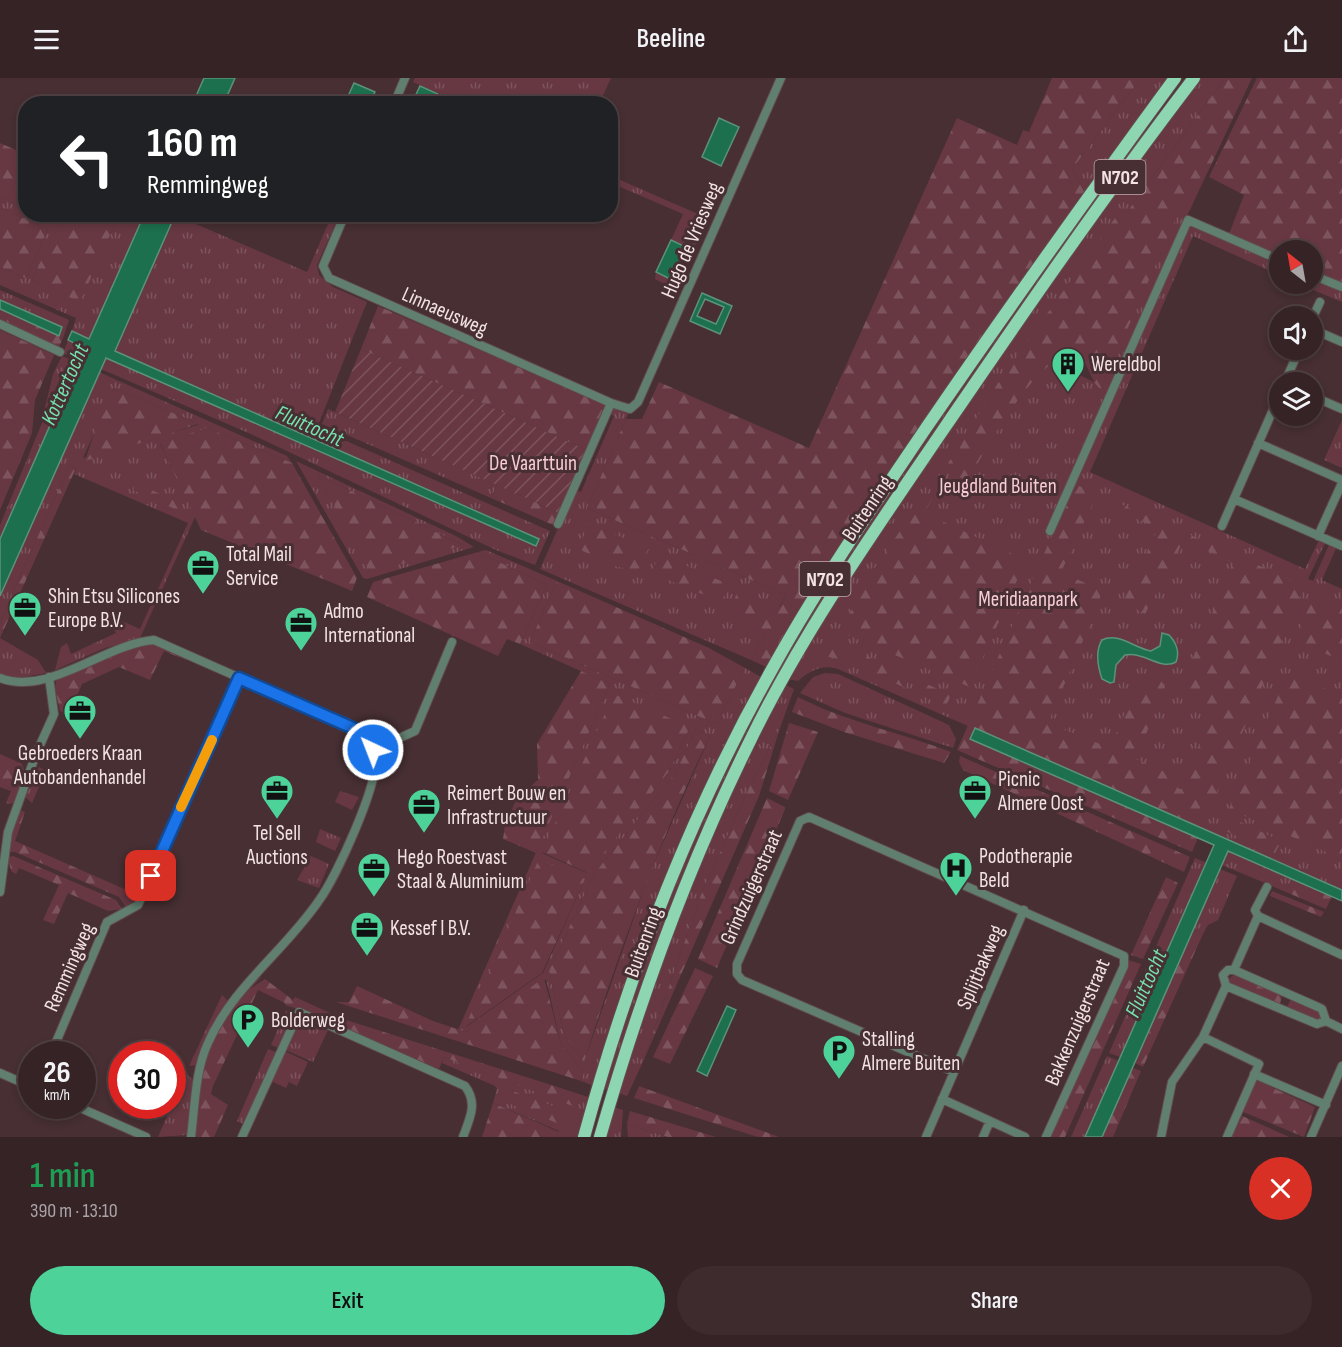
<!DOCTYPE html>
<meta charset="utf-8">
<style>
body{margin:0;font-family:"Sofia Sans Condensed",sans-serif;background:#3d2b2e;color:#f1f3f6;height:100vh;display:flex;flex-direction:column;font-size:22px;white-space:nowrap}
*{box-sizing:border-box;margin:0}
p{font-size:20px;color:#aaa4a7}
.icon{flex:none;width:33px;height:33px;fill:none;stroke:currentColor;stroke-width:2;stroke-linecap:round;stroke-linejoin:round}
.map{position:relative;height:1059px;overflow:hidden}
.sheet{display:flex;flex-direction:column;background:#352326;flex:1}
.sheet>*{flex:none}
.hud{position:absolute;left:18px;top:18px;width:600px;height:126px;border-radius:24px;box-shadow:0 3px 9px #0003,0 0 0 2px #4f4043;background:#202124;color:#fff;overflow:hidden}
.needle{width:39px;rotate:329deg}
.tools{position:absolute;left:1269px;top:162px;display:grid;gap:12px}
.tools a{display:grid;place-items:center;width:54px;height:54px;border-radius:50%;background:#352326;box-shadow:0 3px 9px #0003,0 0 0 2px #4f4043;font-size:30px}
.speed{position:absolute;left:18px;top:963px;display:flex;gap:12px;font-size:30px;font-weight:700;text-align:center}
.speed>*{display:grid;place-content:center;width:78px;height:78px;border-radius:50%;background:#352326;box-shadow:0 3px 9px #0003,0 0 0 2px #4f4043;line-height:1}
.speed small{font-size:15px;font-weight:400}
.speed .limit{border:9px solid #d22;background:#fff;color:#111}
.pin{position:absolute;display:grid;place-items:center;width:51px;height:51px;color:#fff;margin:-26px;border-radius:12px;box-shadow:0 3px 9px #0006}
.me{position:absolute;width:66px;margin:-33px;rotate:317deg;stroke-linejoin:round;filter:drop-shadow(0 0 4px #0008)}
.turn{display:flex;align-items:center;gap:21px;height:126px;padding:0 30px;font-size:27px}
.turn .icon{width:78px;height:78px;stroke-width:2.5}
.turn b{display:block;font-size:42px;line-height:51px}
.round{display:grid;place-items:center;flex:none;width:63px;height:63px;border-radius:32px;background:#3d2b2e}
.overview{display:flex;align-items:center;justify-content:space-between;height:102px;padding:0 30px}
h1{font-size:36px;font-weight:600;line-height:45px;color:#1e9e55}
.primary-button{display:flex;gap:12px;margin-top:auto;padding:12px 30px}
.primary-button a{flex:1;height:69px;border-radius:36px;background:#4dd39a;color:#111;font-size:24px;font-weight:600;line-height:69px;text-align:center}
.primary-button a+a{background:#3d2b2e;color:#f1f3f6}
header{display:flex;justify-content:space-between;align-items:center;height:78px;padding:0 30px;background:#352326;font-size:27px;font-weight:600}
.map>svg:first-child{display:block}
</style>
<header><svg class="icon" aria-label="menu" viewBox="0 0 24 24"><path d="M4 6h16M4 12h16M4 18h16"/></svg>Beeline<svg class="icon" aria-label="share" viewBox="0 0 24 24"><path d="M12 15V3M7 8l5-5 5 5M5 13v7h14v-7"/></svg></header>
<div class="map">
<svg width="1342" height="1059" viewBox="0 0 1342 1059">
<defs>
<pattern id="grass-tufts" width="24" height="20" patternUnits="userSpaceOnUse" patternTransform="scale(1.5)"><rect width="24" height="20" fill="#673842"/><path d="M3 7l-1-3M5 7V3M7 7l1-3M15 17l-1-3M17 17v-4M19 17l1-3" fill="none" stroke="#7d545d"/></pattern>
<pattern id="forest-firs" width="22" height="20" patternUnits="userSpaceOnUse" patternTransform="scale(1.5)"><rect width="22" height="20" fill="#673842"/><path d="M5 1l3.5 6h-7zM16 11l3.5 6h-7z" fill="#7d545d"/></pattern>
<pattern id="garden-furrows" width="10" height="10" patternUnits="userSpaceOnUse" patternTransform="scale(1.5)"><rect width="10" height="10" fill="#673842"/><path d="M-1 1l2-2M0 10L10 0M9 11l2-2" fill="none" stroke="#7d545d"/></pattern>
</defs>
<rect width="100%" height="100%" fill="#472f33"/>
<path fill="url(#grass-tufts)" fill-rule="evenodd" d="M415,0H611L599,26L461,25L413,4Z
M1141,0H1169L1085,114L1072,91Z
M1200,0H1225L1127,134H1120L1025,270L1102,308L1178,135L1186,140L1110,311L1187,150L1192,147L1279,184V197L1193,158L1090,394L1305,491L1320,460L1326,463L1308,501L1313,503L1330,465L1337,468L1322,502L1342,511V812L838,591C822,586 811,592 798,603L787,601L818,547L1035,225Z
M1132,63L1138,67L780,599L773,595L837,487Z
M611,98L707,140L676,212L655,201L656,194L672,202L686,169L671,162L683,136L611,105Z
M0,119L25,130L26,136L40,137L52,142L55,137H63L32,202L80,223L119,137H144L89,261L72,253L76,240L0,207V189L26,200L48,151L0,130Z
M175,137L307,194L332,137H339L317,187L319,197L333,209L367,224L317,350L550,453L535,487L496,472L253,357L101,291L106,280L536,467L496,441L115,273Z
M1313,199L1342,212V224L1299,206H1312Z
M0,212L69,242L63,260L59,258L61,249L0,223Z
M68,262L84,270L79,282L63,275Z
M62,278L77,284L0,461V447L60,301L53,296Z
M99,294L287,378L292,385L207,350L160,366L196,437L140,560L105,570L55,592L61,569L67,565L71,576L116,555L108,537L140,551L188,445L74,396L76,390L70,386L0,544V518ZM114,310L197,345L198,347L83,380Z
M613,329L629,334L587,430L786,517L751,582L540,491L575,412L581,414L614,338L609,335Z
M328,331L497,407L491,420L322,346Z
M1342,342V390L1324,382Z
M296,383L456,458L474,469L367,501L363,500ZM318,397L463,467H462L371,494Z
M486,472L557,503L530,564L716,646L745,590L761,599L703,712L660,812L594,1008L581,1003L584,994L561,966L546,901L466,954L458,952L610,606L520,566L547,507L478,474ZM690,649L669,693L587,795L544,776L542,774ZM696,651L710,658L648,799L584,984L564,956L549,893L594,796L676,694ZM585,801L543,895L466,949Z
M0,560L38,582L46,595L19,600L0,596Z
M825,595L838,596L949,647L956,661L953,670L845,635L800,615L813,599Z
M768,603L775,606L684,794L644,902L609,1012L602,1010L627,929L686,773Z
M784,606L794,611L780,650L750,708L702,814L642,986L627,1018L616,1014L692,796Z
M22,686L26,697L13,725L9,726L6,725L11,713L0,709V705L12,711Z
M39,689L46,693L32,725L25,719Z
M340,713L359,719L352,732L335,724Z
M320,751L341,760L335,773L316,764Z
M1228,773L1292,801L1286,814L1222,787Z
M311,778L329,786L319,810L297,802Z
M1195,780L1207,785L1120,979L1109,975Z
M1220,791L1237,798L1218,842L1208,847L1203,856L1193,852Z
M222,917L228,923L208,957L198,987L189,988Z
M286,932L293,935L279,970L271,967Z
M303,943L328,952L313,984L283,971L294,947Z
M268,971L278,975L245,1047L237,1043Z
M282,972L308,984L297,1008L289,1004L286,1010L271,1003Z
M1107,978L1119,983L1085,1059H1071Z
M444,979L577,1029L573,1014L591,1020L579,1059H557L559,1053L493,1025L497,1011L495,1008L442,985ZM508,1011L575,1037L569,1049L504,1022Z
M186,995L193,1002L187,1057L158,1059Z
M613,1029L623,1032L621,1059H604Z
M627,1046L668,1059H628Z"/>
<path fill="url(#forest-firs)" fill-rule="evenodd" d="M1052,0H1141L1072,91L1085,114L907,370L766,589L751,582L766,554L728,535L739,511L780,529L786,517L587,430L626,341H642L659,304L809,370L957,40L1017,67L1023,52L1029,54Z
M1225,0H1252L1186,140L1178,136L1101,311C1088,302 1091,285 1077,279C1043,264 983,377 968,402L947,395L924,435L1026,482L970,609L841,554L865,504L900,453L919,432L1000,302L1120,133L1127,134Z
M1257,0H1342V205L1313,192L1312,172H1280L1279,178L1229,156L1244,117L1209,99Z
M0,65L25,76V130L0,119Z
M0,130L48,151L26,200L0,189Z
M63,136L119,137L80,224L32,202Z
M378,228L605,327L587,372L361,271Z
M0,231L63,260L58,271L0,245Z
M0,252L54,277L35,322L32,355L0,432Z
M53,296L60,301L43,338Z
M114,310L197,345L198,346L85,383L97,346Z
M207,350L292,385L357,500L352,513C302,492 251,473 201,452L160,365Z
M70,386L76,390L0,560V544Z
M318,397L463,467L371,495Z
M137,405L181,426L177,432L133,412Z
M1075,406L1305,508L1202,749L975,651L970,660L1198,760L1192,774L957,672ZM1095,421L1158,451L1123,524L1145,536L1184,462L1234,485L1182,606L1187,620L1215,637L1183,700V712L1174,709L1163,693L1136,681L1165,609L1158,598L1145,597L1138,604L1110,670L1048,645L1100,522V515L1096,510L1061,494Z
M497,407L559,435L553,447L491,420Z
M589,445L649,471L638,493L614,488L583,473L579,469Z
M478,474L547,507L520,566L507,561L498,578L367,519L373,504Z
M660,476L732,508L722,521L707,518L651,495Z
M557,503L709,570L745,590L716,646L530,564Z
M1314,517L1342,529V583L1295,562Z
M149,565L162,567L188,578L186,582L164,573L150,602L119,589L82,606L69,637L60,633L55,610L57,601L131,568Z
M827,565L849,575L847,583L821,577Z
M867,578L910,599L905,610L862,589Z
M581,593L610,606L536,775L503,761L505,747L517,720L538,702L537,666Z
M1288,595L1342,618V774L1340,780L1229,731Z
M920,603L951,617L946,628L914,614Z
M614,616L690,649L669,693L588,795L542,774Z
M798,619C846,644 900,654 951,674L944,685L844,654L792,634Z
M789,645L818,654L788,722L769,713Z
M780,650L759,718L642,986L702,814L750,708Z
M696,651L710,658C659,763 619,873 584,984L564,956L549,893L594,796L676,694Z
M0,676L22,686L12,711L0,705Z
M960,678L1190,779L1184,794L963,692L959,684Z
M767,720L785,729V731L717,890L698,881Z
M20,732L25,734L15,763L138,817L135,824L126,829L119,819L15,774H9L10,754Z
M1225,737L1281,763L1275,775L1219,750Z
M13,778L116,822L122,831L108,833L68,815L54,846L43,842L59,807L19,790L16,796L11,793L8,779Z
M539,781L585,801L542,895L465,949Z
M1166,799L1178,805L1143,881L1131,877Z
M1292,801L1332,818L1326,831L1286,814Z
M1272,813L1324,834L1321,839L1270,818Z
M1193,852L1203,856L1143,989L1135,985Z
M1128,882L1141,886L1065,1059H1050Z
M695,890L713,898L670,986L653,979Z
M1234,896L1282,917L1280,926L1278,928L1231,907L1228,902Z
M261,899L250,911L265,901L293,922L295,919L343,941L573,1014L578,1030L444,979L439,991L314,936L285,927V925L258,912L213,1008L211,1016L228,1027L214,1059H193C199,1017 201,971 227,935C236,923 247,912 257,900Z
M544,900L561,966L584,994L581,1003L336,924H349L357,908L433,943L466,954Z
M1291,921L1320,934V942L1316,944L1286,931Z
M1133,990L1141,993L1113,1059H1102Z
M1256,1002L1315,1029L1304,1059L1241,1033Z
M639,1008L647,1011L779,1059H758L634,1020Z
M508,1011L576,1037L569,1050L503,1023Z
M493,1025L559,1054L557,1059H482Z
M630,1033L716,1059H668L627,1046Z
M1240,1037L1289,1059H1231Z"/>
<path fill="url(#garden-furrows)" d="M361,271L587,372L559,435L335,334Z"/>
<path fill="#1c704d" stroke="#5c927a" stroke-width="1.5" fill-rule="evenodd" d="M204,0H235L224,25H193Z
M354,5L375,14L370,25H345Z
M420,8L438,16L433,25H412Z
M719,40L739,49L721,88L702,79Z
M144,137H175L115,273L539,461L536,468L106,280L0,518V461L84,270L68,262L72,253L89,261Z
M671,162L686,169L672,202L656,194Z
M702,215L732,228L720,256L690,243ZM705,221L724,229L716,246L697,238Z
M0,222L62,249L59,258L0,231Z
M1162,555L1169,557C1176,564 1180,574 1176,584C1161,593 1144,573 1125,577L1116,587L1114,604L1110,605L1102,601C1098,589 1095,573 1102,562C1119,554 1134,570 1151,573L1160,568Z
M975,650L1342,812V823L1228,773L1102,1059H1085L1214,767L970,661Z
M727,928L736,932L707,998L697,993Z"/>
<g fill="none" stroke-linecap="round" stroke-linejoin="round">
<g stroke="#624c4f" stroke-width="10">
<path id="minor" d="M394,26L405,0
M345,136L323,188L329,200L611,325L630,331L638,324L781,0
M1312,197L1342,209
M1312,241L1320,224
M0,246L60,274
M1312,251L1342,264
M1285,304L1299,272
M1312,318L1342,331
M1258,365L1342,402
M1234,421L1342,468
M558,446L611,325
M1222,448L1280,316
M1050,453L1188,142L1280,182
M1318,458L1342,405
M0,600C48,619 104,566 154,562L353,650C365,658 374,668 375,682C378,708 336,799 320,821C286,872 233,908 208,965C195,993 195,1028 191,1059
M373,672L415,653L452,564
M0,814L8,754L36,676L54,636L49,599
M1258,838L1342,877
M1234,892L1318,929L1322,931L1326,943
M1226,908L1317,946L1326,943L1342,951
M1203,959L1259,986L1227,1059
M51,976L107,844L138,827L239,600
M954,994L742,902L737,896V886L800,743L809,739L1124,878V888L1046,1059
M0,995L32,1009
M1254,996L1326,1027
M942,1021L1025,1059
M76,1028L146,1059
M242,1059L299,934L465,1008C478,1025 470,1040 463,1059
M926,1059L1024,832
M983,1059L990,1043
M1161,1059L1172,1004L1203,959L1226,908L1223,897L1228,892H1234L1258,838L1255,832L1267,809
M1311,1059L1342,988"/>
</g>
<g stroke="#624c4f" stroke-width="14">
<path id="trunk" d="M584,1059C628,898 689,739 771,593C817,509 872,430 926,350C1007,232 1090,116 1175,0
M600,1059C639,923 687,790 750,663C803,554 873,455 941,355C1023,235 1106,115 1194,0"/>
</g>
<use href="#minor" stroke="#617f6f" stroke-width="8"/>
<use href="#trunk" stroke="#8ed5b1" stroke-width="12"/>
</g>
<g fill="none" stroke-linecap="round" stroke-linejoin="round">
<g stroke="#114b97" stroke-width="15">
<path id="route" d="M151,798L239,600L353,650L365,659L373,672"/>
</g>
<use href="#route" stroke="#1a73e8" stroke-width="10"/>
<path stroke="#f59e0b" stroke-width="10" d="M181,729L212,662"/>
</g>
<defs>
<g id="building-pin" transform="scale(1.725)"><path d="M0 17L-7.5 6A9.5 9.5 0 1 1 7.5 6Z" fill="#4dd39a" stroke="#472f33"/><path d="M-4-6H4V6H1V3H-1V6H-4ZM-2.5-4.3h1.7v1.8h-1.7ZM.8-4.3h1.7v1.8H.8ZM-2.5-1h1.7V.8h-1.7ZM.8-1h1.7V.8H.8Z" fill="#111"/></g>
<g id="office-pin" transform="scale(1.725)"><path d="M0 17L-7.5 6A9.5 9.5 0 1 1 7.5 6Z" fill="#4dd39a" stroke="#472f33"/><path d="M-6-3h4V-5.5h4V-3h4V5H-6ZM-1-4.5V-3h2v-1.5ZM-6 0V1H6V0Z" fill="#111"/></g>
<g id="hospital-pin" transform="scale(1.725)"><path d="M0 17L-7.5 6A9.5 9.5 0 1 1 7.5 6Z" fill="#4dd39a" stroke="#472f33"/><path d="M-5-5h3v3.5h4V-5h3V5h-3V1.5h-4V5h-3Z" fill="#111"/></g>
<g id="parking-pin" transform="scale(1.725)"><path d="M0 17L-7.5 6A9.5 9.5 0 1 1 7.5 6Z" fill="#4dd39a" stroke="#472f33"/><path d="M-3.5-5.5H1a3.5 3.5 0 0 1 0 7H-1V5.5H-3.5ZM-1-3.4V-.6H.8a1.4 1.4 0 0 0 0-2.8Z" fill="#111"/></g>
</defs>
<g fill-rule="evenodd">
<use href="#building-pin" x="1068" y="286"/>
<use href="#office-pin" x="203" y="488"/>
<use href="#office-pin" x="25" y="530"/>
<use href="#office-pin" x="301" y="545"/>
<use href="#office-pin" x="80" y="633"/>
<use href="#office-pin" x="277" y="713"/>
<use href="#office-pin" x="975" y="713"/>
<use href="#office-pin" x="424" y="727"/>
<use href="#hospital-pin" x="956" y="790"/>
<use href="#office-pin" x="374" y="791"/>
<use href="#office-pin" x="367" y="850"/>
<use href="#parking-pin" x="248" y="942"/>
<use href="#parking-pin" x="839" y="973"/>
</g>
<g text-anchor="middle" stroke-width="6" stroke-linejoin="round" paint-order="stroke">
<g fill="#472f33" stroke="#bfacaf" stroke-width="1.5">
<rect x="1094.5" y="82" width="51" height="34" rx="4.5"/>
<rect x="799.5" y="484" width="51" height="34" rx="4.5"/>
</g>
<g font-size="20" font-weight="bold" fill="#f2e2e4">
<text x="1120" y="106">N702</text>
<text x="825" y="508">N702</text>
</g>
<g font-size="21" fill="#f2e2e4" stroke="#472f33">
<text transform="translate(691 162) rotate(-67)" y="7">Hugo de Vriesweg</text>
<text transform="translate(445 233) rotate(24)" y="7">Linnaeusweg</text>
<text transform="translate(867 430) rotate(-56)" y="7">Buitenring</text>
<text transform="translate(751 809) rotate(-66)" y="7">Grindzuigerstraat</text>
<text transform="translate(643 864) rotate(-70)" y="7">Buitenring</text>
<text transform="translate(69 889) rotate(-66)" y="7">Remmingweg</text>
<text transform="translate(980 889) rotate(-67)" y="7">Splijtbakweg</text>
<text transform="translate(1077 944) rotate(-67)" y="7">Bakkenzuigerstraat</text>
</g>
<g font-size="21" fill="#f2e2e4" stroke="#472f33" text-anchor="start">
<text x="1091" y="293">Wereldbol</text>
<text x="226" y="483">Total Mail<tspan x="226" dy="24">Service</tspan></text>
<text x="48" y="525">Shin Etsu Silicones<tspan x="48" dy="24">Europe B.V.</tspan></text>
<text x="324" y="540">Admo<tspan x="324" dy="24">International</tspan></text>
<text x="80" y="682" text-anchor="middle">Gebroeders Kraan<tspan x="80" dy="24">Autobandenhandel</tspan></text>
<text x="998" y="708">Picnic<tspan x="998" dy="24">Almere Oost</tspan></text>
<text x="447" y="722">Reimert Bouw en<tspan x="447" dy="24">Infrastructuur</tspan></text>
<text x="277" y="762" text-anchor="middle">Tel Sell<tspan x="277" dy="24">Auctions</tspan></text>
<text x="979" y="785">Podotherapie<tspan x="979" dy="24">Beld</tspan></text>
<text x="397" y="786">Hego Roestvast<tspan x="397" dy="24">Staal &amp; Aluminium</tspan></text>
<text x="390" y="857">Kessef I B.V.</text>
<text x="271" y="949">Bolderweg</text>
<text x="862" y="968">Stalling<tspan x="862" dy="24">Almere Buiten</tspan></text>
</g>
<g font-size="21" fill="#f8ccd3" stroke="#472f33">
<text x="533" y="392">De Vaarttuin</text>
<text x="998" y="415">Jeugdland Buiten</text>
<text x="1028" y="528">Meridiaanpark</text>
</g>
<g font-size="22" font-style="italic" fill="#75e2ae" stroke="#472f33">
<text transform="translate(64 306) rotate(-66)" y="8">Kottertocht</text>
<text transform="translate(310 347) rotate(24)" y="8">Fluittocht</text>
<text transform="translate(1145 905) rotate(-66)" y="8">Fluittocht</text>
</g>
</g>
</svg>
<div class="tools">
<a><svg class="needle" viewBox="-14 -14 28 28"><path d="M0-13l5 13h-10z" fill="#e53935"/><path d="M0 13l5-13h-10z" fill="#aaa4a7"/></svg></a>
<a><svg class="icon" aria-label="sound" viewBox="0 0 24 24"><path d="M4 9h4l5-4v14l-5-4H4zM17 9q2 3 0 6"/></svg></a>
<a><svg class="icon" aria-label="layers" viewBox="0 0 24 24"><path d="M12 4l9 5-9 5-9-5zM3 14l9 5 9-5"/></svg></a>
</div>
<div class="speed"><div>26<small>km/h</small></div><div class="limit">30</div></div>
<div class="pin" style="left:151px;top:798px;background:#d93025"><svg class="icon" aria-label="arrive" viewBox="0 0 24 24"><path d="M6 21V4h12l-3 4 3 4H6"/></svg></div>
<svg class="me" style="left:373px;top:672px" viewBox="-20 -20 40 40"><circle r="17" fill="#1a73e8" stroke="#fff" stroke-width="3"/><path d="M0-11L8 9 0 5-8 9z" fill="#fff"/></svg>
<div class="hud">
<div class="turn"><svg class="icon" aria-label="left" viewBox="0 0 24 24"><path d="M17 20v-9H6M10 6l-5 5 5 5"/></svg><div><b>160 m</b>Remmingweg</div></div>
</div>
</div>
<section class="sheet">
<div class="overview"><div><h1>1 min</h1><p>390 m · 13:10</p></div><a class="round" style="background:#d93025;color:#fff"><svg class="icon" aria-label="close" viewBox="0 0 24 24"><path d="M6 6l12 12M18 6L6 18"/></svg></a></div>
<div class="primary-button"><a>Exit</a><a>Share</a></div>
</section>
